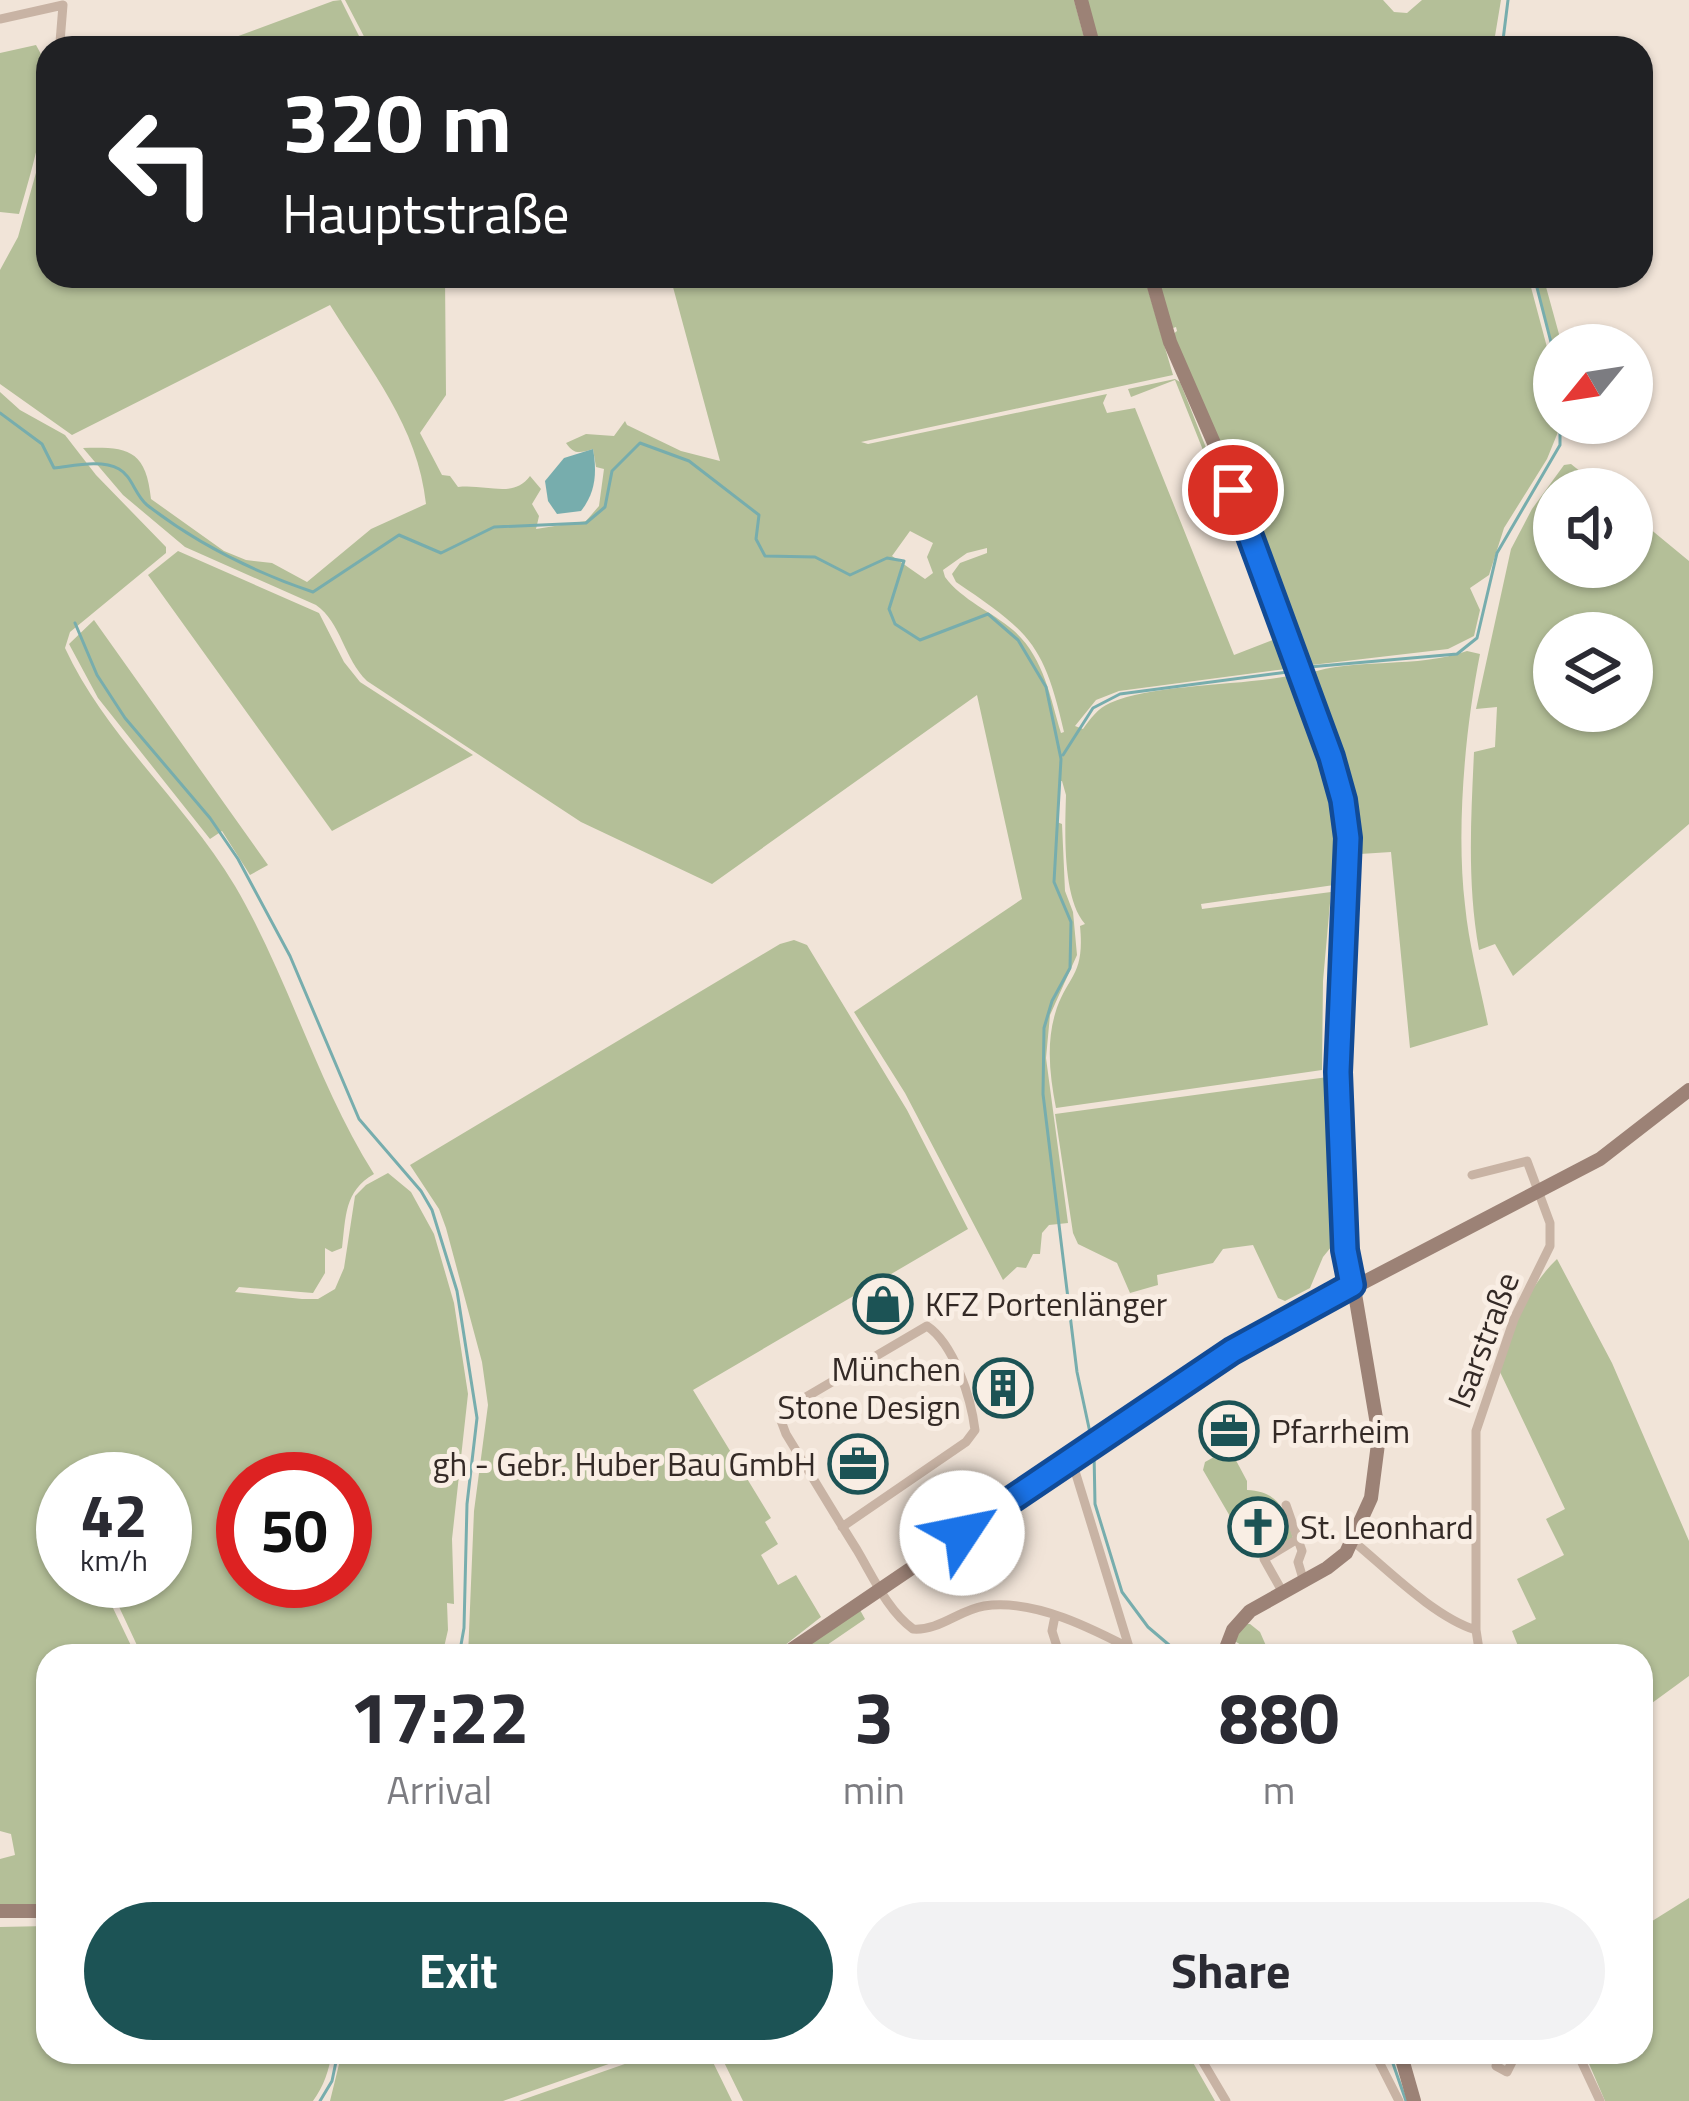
<!DOCTYPE html>
<meta charset="utf-8">
<style>
body{margin:0;font-family:"Titillium Web",sans-serif;background:#f2f2f3;color:#2b2b33;height:100vh;display:flex;flex-direction:column;font-size:45px;white-space:nowrap}
*{box-sizing:border-box;margin:0}
p{font-size:39px;color:#7c7c81}
.icon{flex:none;width:66px;height:66px;fill:none;stroke:currentColor;stroke-width:2;stroke-linecap:round;stroke-linejoin:round}
.map{position:relative;flex:1;overflow:hidden}
.sheet{position:absolute;left:36px;top:1644px;width:1617px;height:420px;display:flex;flex-direction:column;background:#fff;border-radius:36px;box-shadow:0 3px 9px #0004}
.sheet>*{flex:none}
.hud{position:absolute;left:36px;top:36px;width:1617px;height:252px;border-radius:36px;box-shadow:0 3px 9px #0004;background:#202124;color:#fff;overflow:hidden}
.needle{width:78px;rotate:240deg}
.tools{position:absolute;left:1533px;top:324px;display:grid;gap:24px}
.tools a{display:grid;place-items:center;width:120px;height:120px;border-radius:50%;background:#fff;box-shadow:0 3px 9px #0004;font-size:60px}
.speed{position:absolute;left:36px;top:1452px;display:flex;gap:24px;font-size:60px;font-weight:700;text-align:center}
.speed>*{display:grid;place-content:center;width:156px;height:156px;border-radius:50%;background:#fff;box-shadow:0 3px 9px #0004;line-height:1}
.speed small{font-size:30px;font-weight:400}
.speed .limit{border:18px solid #d22;background:#fff;color:#111}
.pin{position:absolute;display:grid;place-items:center;width:102px;height:102px;color:#fff;margin:-51px;border:6px solid #fff;border-radius:50%;box-shadow:0 3px 12px #0007}
.me{position:absolute;width:132px;margin:-66px;rotate:56deg;stroke-linejoin:round;filter:drop-shadow(0 0 9px #0008)}
.turn{display:flex;align-items:center;gap:42px;height:252px;padding:0 48px;font-size:54px}
.turn .icon{width:156px;height:156px;stroke-width:2.5}
.turn b{display:block;font-size:84px;line-height:102px}
.eta{display:flex;justify-content:space-evenly;align-items:center;height:204px;text-align:center}
.eta b{font-size:72px;font-weight:700;line-height:84px}
.button{display:flex;gap:24px;margin-top:auto;padding:24px 48px}
.button a{flex:1;height:138px;border-radius:72px;background:#1c5355;color:#fff;font-size:48px;font-weight:700;line-height:138px;text-align:center}
.button a+a{background:#f2f2f3;color:#2b2b33}
.map>svg:first-child{display:block}
</style>
<div class="map">
<svg width="1689" height="2101" viewBox="0 0 1689 2101">
<rect width="100%" height="100%" fill="#f1e4d8"/>
<path fill="#b4bf98" fill-rule="evenodd" d="M341,0L365,48H206L333,1Z
M345,0H1074L1087,48H370Z
M1084,0H1383L1394,12L1407,13L1422,0H1501L1493,48H1098L1102,43L1100,38L1096,39Z
M36,45L42,56L48,54C48,113 36,157 19,214L0,212V53Z
M48,130V276H445L446,395L420,433L442,475L450,476L458,487C488,484 513,499 530,476L541,489L532,504L539,516L536,529L586,521L599,506L604,469L596,467L593,449C580,453 574,455 566,443L586,434L614,436L625,421L627,425L681,451L720,461L670,276H1144L1173,375L861,442L868,444L1107,394L1103,403L1107,413L1135,408L1234,655L1278,638L1175,380L1131,397L1128,389L1175,379L1180,382L1290,660L1284,664L1286,669L1119,691L1096,700L1075,726L1083,729C1090,719 1098,708 1110,703C1153,684 1237,686 1289,676L1291,681L1296,680L1336,799L1341,884L1201,904L1202,909L1331,892L1323,981L1322,1070L1056,1108C1050,1077 1046,1045 1055,1014C1067,974 1085,978 1080,926L1085,924C1062,898 1065,830 1066,795L1062,781H1059L1057,822L1062,824L1065,891L1073,912L1077,955L1050,1015L1046,1058L1068,1223L1049,1225L1042,1233L1040,1254H1033L1026,1268L1017,1267L1003,1280L905,1093L854,1012L1022,899L977,695L712,884L581,822L367,681C344,659 341,622 316,605L185,547L123,495L83,448C126,447 146,448 151,499L224,551L246,560L272,563L307,582L371,529L426,504C418,426 370,370 330,305L72,435L0,384V270L18,237ZM910,531L933,543L927,557L933,573L925,579L892,556ZM987,548V553L960,563L952,574L956,582C1030,632 1044,644 1064,732L1061,733C1050,697 1044,657 1013,630C992,612 962,600 945,577L943,570L967,553Z
M1155,276H1528L1552,366L1554,423L1558,432L1547,459L1504,528L1489,575L1470,588L1480,610L1474,636L1448,649L1303,666L1308,656L1304,654L1301,660L1287,623L1294,618L1292,614L1285,617L1258,546L1266,541L1263,536L1256,540L1223,455L1229,450L1220,449L1172,335L1177,331L1176,327L1170,329Z
M1533,276H1543L1562,345H1554V353Z
M0,392L20,410L65,435L96,475L166,547V553L70,632L65,648C106,737 185,802 235,886C289,978 317,1084 374,1174C344,1191 346,1217 342,1248L332,1252L325,1248V1273L313,1293L239,1287L235,1292L302,1299H318L335,1289L344,1268L355,1196L366,1185L388,1173L411,1192L434,1234L454,1303L468,1394L452,1539L454,1604L447,1603L448,1630L442,1656H142L107,1581H165V1479H63V1581H100L136,1656H48V1906L0,1907V1859L15,1855L11,1834L0,1831ZM243,1479H345V1581H243Z
M1571,464L1602,489H1554V567H1632V514L1689,561V824L1513,976L1495,944L1479,950C1467,883 1471,819 1474,752L1495,747L1497,707L1476,709L1511,549L1532,509L1564,465ZM1632,633V711H1554V633Z
M178,551L319,613L344,662L360,682L473,755L332,831L148,575Z
M94,620L268,865L250,875L222,831L210,839L98,698L69,644Z
M1467,651L1480,654C1465,729 1456,830 1465,905C1469,946 1480,985 1488,1025L1410,1048L1391,852L1360,854L1359,849H1353L1306,674C1358,657 1416,669 1467,651Z
M794,940L807,945L907,1110L968,1229L693,1390L771,1518L765,1522L778,1544L761,1555L778,1585L796,1575L821,1617L771,1656H468L474,1511L488,1405L482,1362L446,1228L439,1209L410,1165L780,944Z
M1328,1077L1333,1087L1336,1241L1323,1257L1310,1288L1285,1301L1278,1298L1253,1245L1223,1249L1213,1263L1157,1275L1158,1285L1130,1293L1117,1263L1078,1244L1073,1233L1055,1114Z
M1557,1259L1612,1363L1689,1541V1676L1641,1711V1656H1522L1512,1631L1536,1619L1517,1579L1564,1555L1546,1519L1565,1509L1500,1372C1509,1333 1528,1286 1557,1259Z
M1225,1451H1231L1247,1481V1490C1280,1492 1284,1509 1293,1538L1264,1555L1245,1542L1203,1470L1205,1462Z
M860,1610L865,1619L811,1656H793Z
M1244,1624H1250L1260,1632L1267,1648L1259,1656L1233,1640Z
M1689,1898V2101H1605L1584,2052H1641V1928Z
M48,1926V2052H332C329,2070 324,2086 313,2101H0V1927Z
M342,2052H643L503,2101H330Z
M659,2052H708L732,2101H519Z
M719,2052H1187L1215,2101H743Z"/>
<path fill="#77adad" d="M593,449C597,472 596,492 581,511L557,514L548,501L545,481L564,458Z"/>
<g fill="none" stroke-linecap="round" stroke-linejoin="round">
<path stroke="#77adad" stroke-width="3" d="M1502,48L1508,0
M1534,276L1554,354
M0,413L42,444L54,468C73,466 101,459 119,469C132,476 135,495 147,505C196,543 254,572 313,592L399,535L441,553L494,527L586,523L605,507L612,471L640,443L689,461L759,515L756,539L765,556L815,557L850,575L887,558L904,561L889,609L895,624L920,640L988,614L1018,640L1046,687L1061,759L1054,882L1071,922L1070,968L1052,1001L1044,1028L1043,1094L1077,1372L1092,1442
M75,623L97,675L125,718L210,818L238,859L290,956L359,1119L421,1191L432,1210L457,1291L477,1418L467,1504L464,1628L459,1656
M1309,667L1457,654L1477,638L1497,553L1560,445V423
M1063,755L1093,708L1120,694L1288,672
M1094,1452L1095,1504L1122,1592L1148,1627L1182,1656
M1389,2052L1406,2101
M320,2101L332,2081L338,2052"/>
<path stroke="#c8b3a4" stroke-width="9" d="M0,19L63,5
M60,42L63,5
M1472,1175L1527,1161L1550,1223V1246L1514,1319L1476,1431V1630L1480,1656
M1071,1458L1129,1647
M1286,1505L1302,1551L1298,1562L1304,1582
M842,1527L966,1442L975,1430C971,1398 954,1344 927,1326L784,1410L780,1418L786,1434C810,1473 833,1512 857,1550C873,1577 888,1611 913,1629C939,1631 959,1610 984,1606C1037,1598 1099,1632 1145,1656
M1353,1541C1387,1569 1434,1617 1476,1630
M1282,1591L1264,1559L1296,1540
M1055,1616L1052,1631L1060,1656
M1197,2052L1226,2101
M1374,2052L1399,2101
M1577,2052L1600,2101
M1513,2060L1507,2072L1496,2066L1502,2055L1513,2060L1538,2052"/>
<path stroke="#9c8276" stroke-width="14" d="M1081,0L1094,48
M1151,276L1170,342L1220,457L1286,629L1343,800L1348,859L1338,1072L1343,1223L1379,1436L1371,1498L1346,1553L1327,1568L1250,1611L1233,1630L1223,1656
M782,1656L1232,1351L1600,1159L1689,1090
M0,1911H48
M1400,2052L1414,2101"/>
</g>
<g fill="none" stroke-linecap="round" stroke-linejoin="round">
<g stroke="#114b97" stroke-width="30">
<path id="route" d="M962,1533L1232,1351L1352,1285L1345,1250L1338,1072L1348,838L1343,800L1331,757L1233,490"/>
</g>
<use href="#route" stroke="#1a73e8" stroke-width="21"/>
</g>
<defs>
<g id="shop-ring" transform="scale(3)"><circle r="9.5" fill="#f9eee4" stroke="#1c5355" stroke-width="1.5"/><path d="M-5-2.5h2.3a2.7 3.5 0 0 1 5.4 0H5L5.5 6h-11ZM-1.5-2.5h3a1.5 2.3 0 0 0-3 0Z" fill="#1c5355"/></g>
<g id="building-ring" transform="scale(3)"><circle r="9.5" fill="#f9eee4" stroke="#1c5355" stroke-width="1.5"/><path d="M-4-6H4V6H1V3H-1V6H-4ZM-2.5-4.3h1.7v1.8h-1.7ZM.8-4.3h1.7v1.8H.8ZM-2.5-1h1.7V.8h-1.7ZM.8-1h1.7V.8H.8Z" fill="#1c5355"/></g>
<g id="office-ring" transform="scale(3)"><circle r="9.5" fill="#f9eee4" stroke="#1c5355" stroke-width="1.5"/><path d="M-6-3h4V-5.5h4V-3h4V5H-6ZM-1-4.5V-3h2v-1.5ZM-6 0V1H6V0Z" fill="#1c5355"/></g>
<g id="church-ring" transform="scale(3)"><circle r="9.5" fill="#f9eee4" stroke="#1c5355" stroke-width="1.5"/><path d="M-1.2-6h2.4v3.5h3.3v2.4h-3.3V6h-2.4V-.1h-3.3v-2.4h3.3Z" fill="#1c5355"/></g>
</defs>
<g fill-rule="evenodd">
<use href="#shop-ring" x="883" y="1304"/>
<use href="#building-ring" x="1003" y="1388"/>
<use href="#office-ring" x="1229" y="1431"/>
<use href="#office-ring" x="858" y="1464"/>
<use href="#church-ring" x="1258" y="1527"/>
</g>
<g text-anchor="middle" stroke-width="10" stroke-linejoin="round" paint-order="stroke">
<g font-size="33" fill="#342a26" stroke="#f9eee4" text-anchor="start">
<text x="925" y="1316">KFZ Portenlänger</text>
<text x="961" y="1381" text-anchor="end">München<tspan x="961" dy="38">Stone Design</tspan></text>
<text x="1271" y="1443">Pfarrheim</text>
<text x="816" y="1476" text-anchor="end">gh - Gebr. Huber Bau GmbH</text>
<text x="1300" y="1539">St. Leonhard</text>
</g>
<g font-size="33" fill="#342a26" stroke="#f9eee4">
<text transform="translate(1483 1340) rotate(-69)" y="12">Isarstraße</text>
</g>
</g>
</svg>
<div class="tools">
<a><svg class="needle" viewBox="-14 -14 28 28"><path d="M0-13l5 13h-10z" fill="#e53935"/><path d="M0 13l5-13h-10z" fill="#7c7c81"/></svg></a>
<a><svg class="icon" aria-label="sound" viewBox="0 0 24 24"><path d="M4 9h4l5-4v14l-5-4H4zM17 9q2 3 0 6"/></svg></a>
<a><svg class="icon" aria-label="layers" viewBox="0 0 24 24"><path d="M12 4l9 5-9 5-9-5zM3 14l9 5 9-5"/></svg></a>
</div>
<div class="speed"><div>42<small>km/h</small></div><div class="limit">50</div></div>
<div class="pin" style="left:1233px;top:490px;background:#d93025"><svg class="icon" aria-label="arrive" viewBox="0 0 24 24"><path d="M6 21V4h12l-3 4 3 4H6"/></svg></div>
<svg class="me" style="left:962px;top:1533px" viewBox="-20 -20 40 40"><circle r="19" fill="#fff"/><path d="M0-13L10 11 0 6-10 11z" fill="#1a73e8"/></svg>
<div class="hud">
<div class="turn"><svg class="icon" aria-label="left" viewBox="0 0 24 24"><path d="M17 20v-9H6M10 6l-5 5 5 5"/></svg><div><b>320 m</b>Hauptstraße</div></div>
</div>
<section class="sheet">
<div class="eta">
<div><b>17:22</b><p>Arrival</p></div>
<div><b>3</b><p>min</p></div>
<div><b>880</b><p>m</p></div>
</div>
<div class="button"><a>Exit</a><a>Share</a></div>
</section>
</div>
